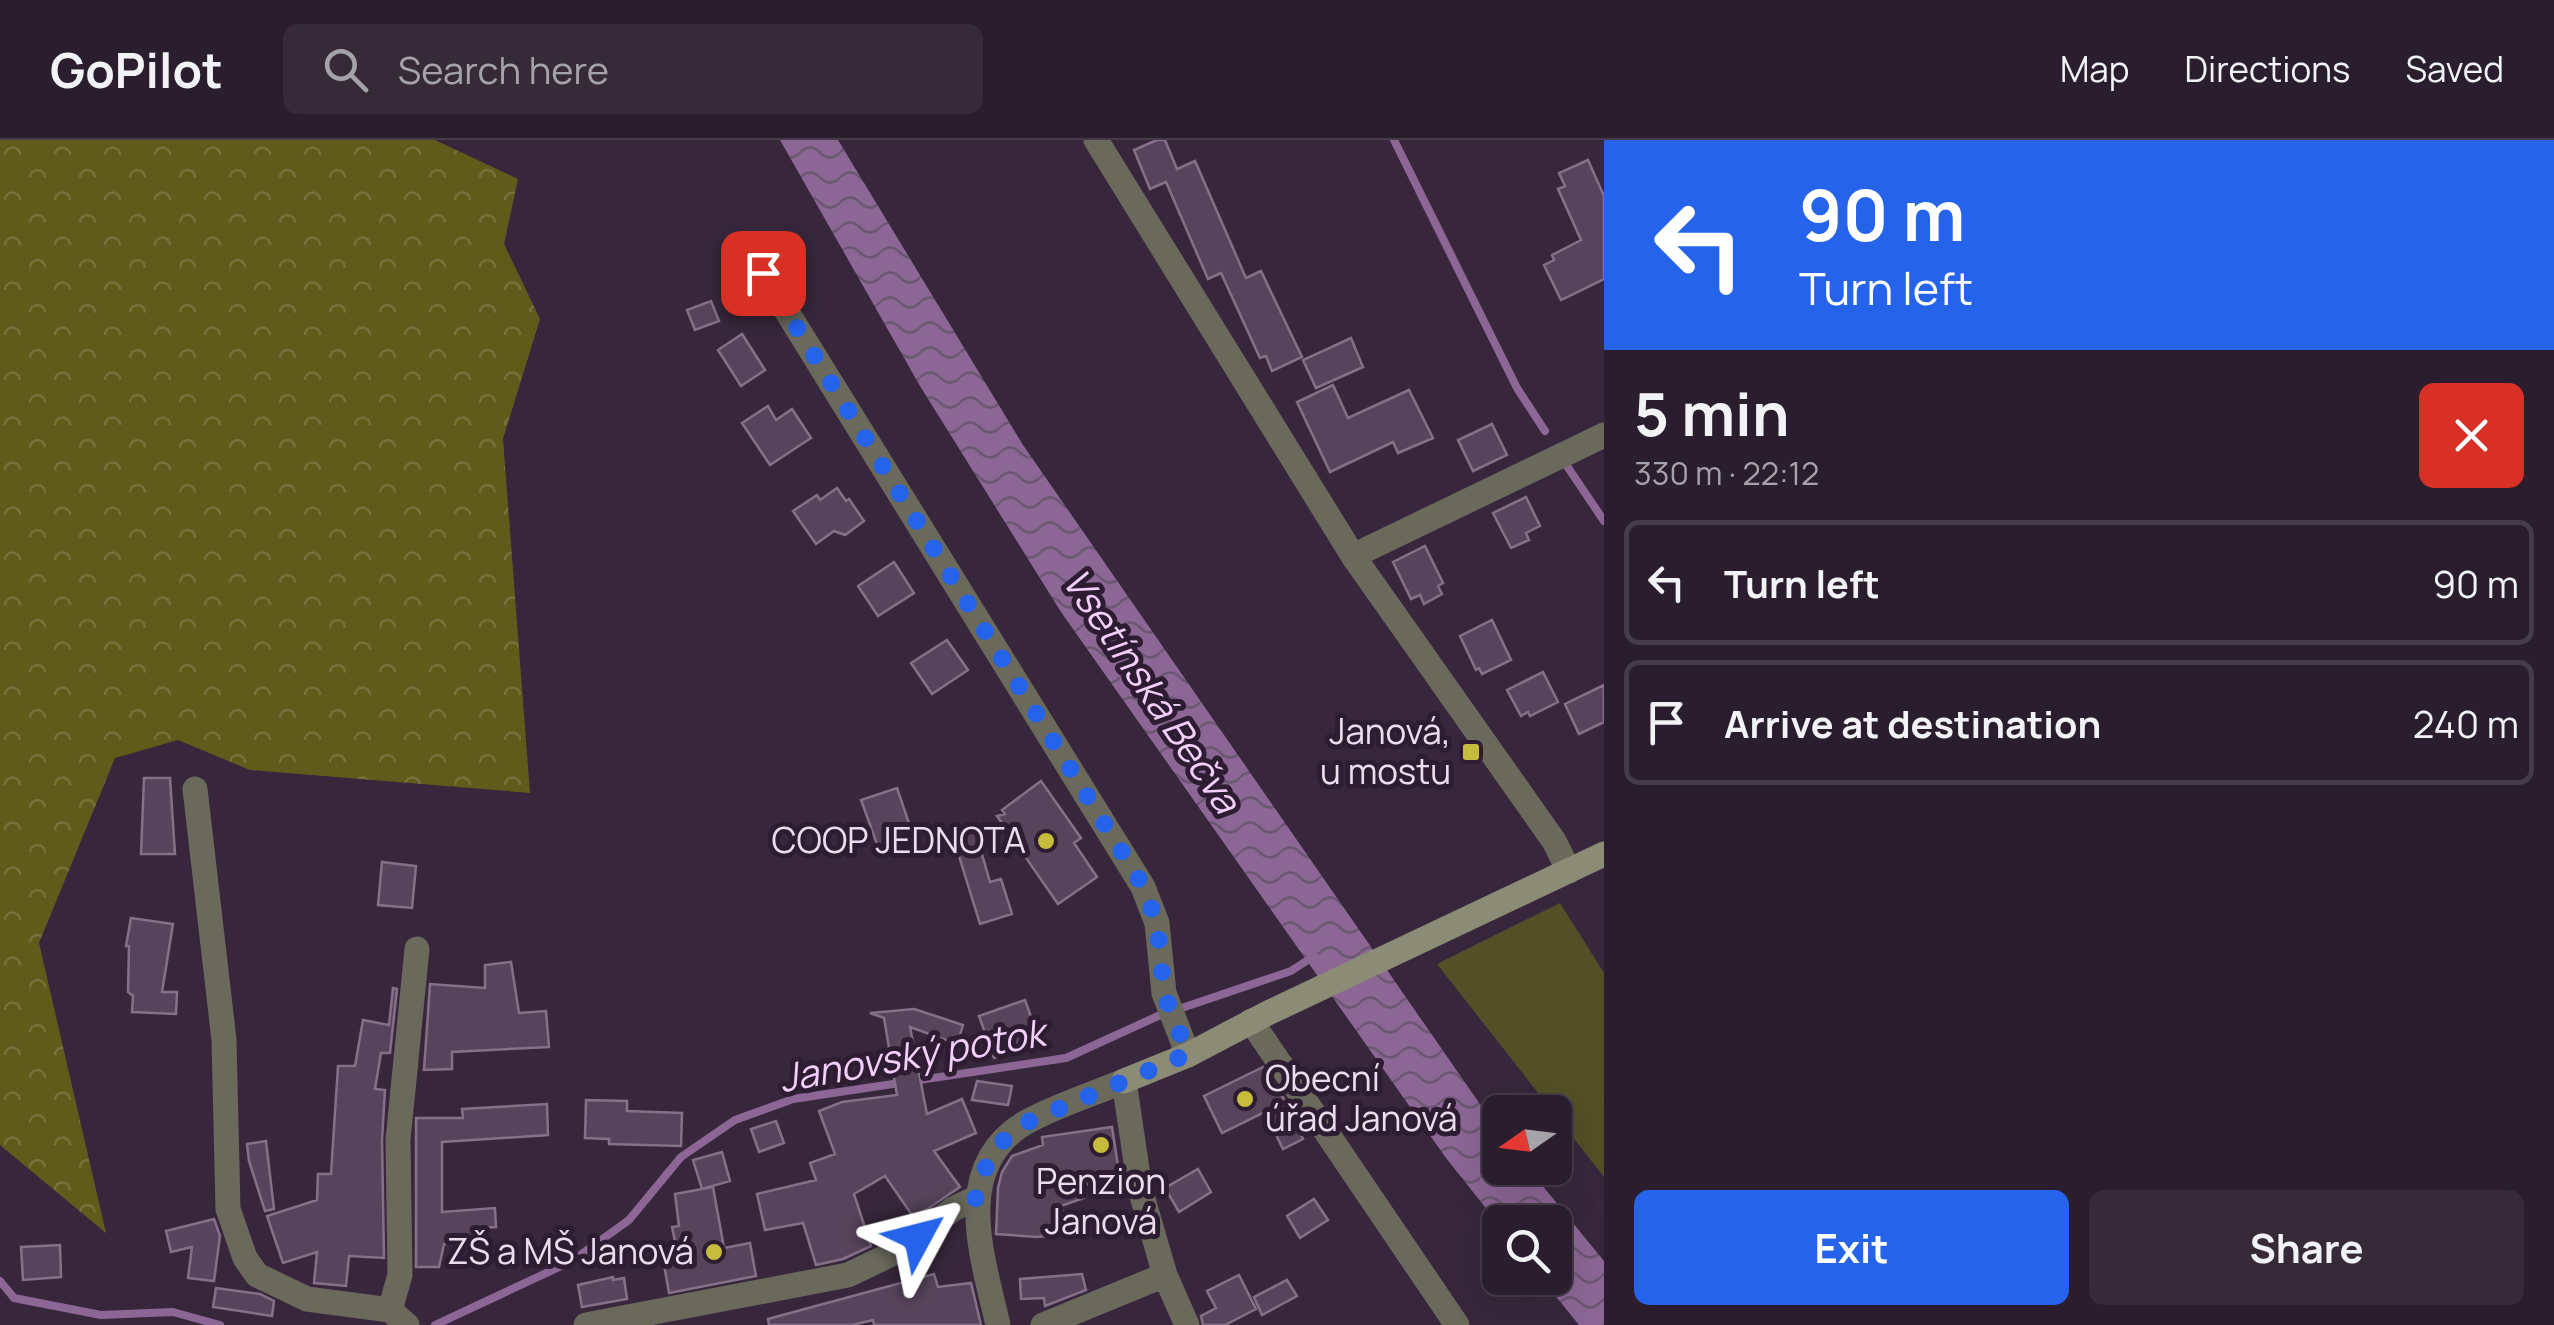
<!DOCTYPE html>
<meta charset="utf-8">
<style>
body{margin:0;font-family:Manrope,sans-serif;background:#362a39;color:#f1f3f6;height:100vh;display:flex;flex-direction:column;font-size:38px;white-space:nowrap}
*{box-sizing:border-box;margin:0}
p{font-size:32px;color:#a5a2aa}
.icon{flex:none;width:55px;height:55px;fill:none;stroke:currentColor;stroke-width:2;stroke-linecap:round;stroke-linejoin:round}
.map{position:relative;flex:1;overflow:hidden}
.side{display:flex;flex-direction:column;background:#2a1d2d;width:950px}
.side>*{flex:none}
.banner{background:#2563eb;color:#fff;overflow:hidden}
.needle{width:65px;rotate:256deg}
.fabs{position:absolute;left:1482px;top:955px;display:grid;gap:20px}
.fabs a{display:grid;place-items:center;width:90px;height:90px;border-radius:15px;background:#2a1d2d;box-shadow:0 10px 40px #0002,0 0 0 2px #463b49;font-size:50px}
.pin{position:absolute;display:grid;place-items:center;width:85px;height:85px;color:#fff;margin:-42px;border-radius:20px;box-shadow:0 5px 15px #0006}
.me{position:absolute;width:110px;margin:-55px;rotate:52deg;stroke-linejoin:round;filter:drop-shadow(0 0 8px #0008)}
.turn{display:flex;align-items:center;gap:35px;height:210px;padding:0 30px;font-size:45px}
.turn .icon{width:130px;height:130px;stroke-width:2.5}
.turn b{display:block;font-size:70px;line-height:85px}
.round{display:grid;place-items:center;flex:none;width:105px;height:105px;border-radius:15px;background:#362a39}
.summary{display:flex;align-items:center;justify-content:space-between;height:170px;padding:0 30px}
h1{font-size:60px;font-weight:700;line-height:75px}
.button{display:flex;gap:20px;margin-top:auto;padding:20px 30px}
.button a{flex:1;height:115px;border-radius:15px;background:#2563eb;color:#fff;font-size:40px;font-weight:700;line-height:115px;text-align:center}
.button a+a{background:#362a39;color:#f1f3f6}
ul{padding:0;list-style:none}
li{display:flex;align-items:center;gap:30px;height:125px;margin:0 20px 15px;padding:0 10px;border:5px solid #463b49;border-radius:15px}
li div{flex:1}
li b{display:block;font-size:38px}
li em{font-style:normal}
header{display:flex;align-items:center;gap:60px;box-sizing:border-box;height:140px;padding:0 50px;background:#2a1d2d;border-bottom:2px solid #463b49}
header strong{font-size:48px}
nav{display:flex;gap:55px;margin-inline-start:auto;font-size:35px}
.search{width:700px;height:90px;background:#362a39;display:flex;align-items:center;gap:25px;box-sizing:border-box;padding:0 35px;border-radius:15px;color:#a5a2aa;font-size:38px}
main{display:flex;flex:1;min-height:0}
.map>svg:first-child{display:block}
</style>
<header>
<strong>GoPilot</strong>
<div class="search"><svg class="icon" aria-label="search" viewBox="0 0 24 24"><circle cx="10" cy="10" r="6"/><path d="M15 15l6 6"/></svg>Search here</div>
<nav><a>Map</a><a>Directions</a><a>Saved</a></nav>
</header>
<main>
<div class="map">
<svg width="1604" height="1185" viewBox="0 0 1604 1185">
<defs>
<pattern id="forest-crowns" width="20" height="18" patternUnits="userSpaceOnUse" patternTransform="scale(2.5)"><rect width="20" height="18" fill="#605b1b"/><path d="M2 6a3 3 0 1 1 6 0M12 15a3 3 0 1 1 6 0" fill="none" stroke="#77723c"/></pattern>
<pattern id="water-waves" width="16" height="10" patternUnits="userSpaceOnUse" patternTransform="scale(2.5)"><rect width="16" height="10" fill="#8c6796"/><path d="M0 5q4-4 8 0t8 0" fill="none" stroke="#6c5772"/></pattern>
</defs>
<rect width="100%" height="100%" fill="#38273c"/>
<path fill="url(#forest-crowns)" d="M0,0H435L518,39L504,104L540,179L503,299L530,653L250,630L178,600L115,618L39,803L106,1093L0,1005Z"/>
<path fill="#535027" d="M1560,763L1604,833V1037L1437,824Z"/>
<path fill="url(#water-waves)" d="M780,0H838L1023,305L1500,993V1028H1528L1604,1121V1185H1579L1541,1138H1555V1082H1500V1086L1446,1018L1061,472L920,246Z"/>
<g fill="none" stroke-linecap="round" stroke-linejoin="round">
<path stroke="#8c6796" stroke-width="8" d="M1394,0L1517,248L1545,291
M1567,326L1604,381
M0,1141L14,1158L101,1175L173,1172L220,1185
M435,1185L572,1121L629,1080L681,1017L735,980L793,959L1066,918L1158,876L1291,831L1314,816"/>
</g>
<path fill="#57445c" stroke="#85708a" stroke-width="2.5" d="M1157,0H1165L1177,29L1195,21L1246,138L1261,131L1302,217L1272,231L1266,216L1260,218L1221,133L1208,139L1166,42L1150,49L1134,10Z
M1588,20L1604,56V139L1561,160L1544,125L1554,120L1552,115L1581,100L1558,49L1565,46L1559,33Z
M711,161L719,181L695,190L687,170Z
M742,194L765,230L741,246L718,210Z
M1351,198L1363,227L1316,248L1303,220Z
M1333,245L1348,278L1409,250L1433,298L1398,313L1393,302L1330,332L1297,262Z
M768,266L776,280L792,269L811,298L770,325L742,283Z
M1492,284L1507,315L1473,331L1458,300Z
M837,348L846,361L849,359L864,381L845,395L834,391L816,404L793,371L817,355L820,360Z
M1526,357L1540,386L1526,393L1529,400L1511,408L1493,373Z
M1425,406L1443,443L1438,446L1442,454L1424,464L1420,455L1411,459L1393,422Z
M894,422L914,453L878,476L858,446Z
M1492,480L1511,520L1482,534L1479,528L1476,530L1460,496Z
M947,500L968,530L932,554L911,523Z
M1543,532L1558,562L1530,576L1528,572L1521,576L1507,550Z
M1604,545V582L1579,594L1565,564Z
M144,638H170L175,714H141Z
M1041,641L1081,698L1074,703L1097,737L1058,764L997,676L1005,674L1002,670Z
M897,648L913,695L878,707L861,660Z
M973,683L990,742L1001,739L1012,774L980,784L951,690Z
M382,722L416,726L412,768L378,765Z
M131,778L173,784L162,852H177L176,874L132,872L133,856L128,852L129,806H126Z
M511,822L519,873L546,871L549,907L452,912V929L424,930L430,844L485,848V825Z
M393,848L397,849L390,913H381L375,949L385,950L382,1000L384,1118L349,1116L346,1146L314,1143L317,1112L283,1123L267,1076L317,1060L318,1034H331L338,926H355L363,880L389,885Z
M1025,860L1040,902L994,918L979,876Z
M914,869L963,885L957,904L910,887L927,974L962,959L976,993L934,1011L960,1047L914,1078L885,1036L854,1054L871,1106L843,1119L816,1125L803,1083L765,1090L757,1054L816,1040L810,1023L835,1014L819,971L842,962L897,955L884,878L870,873Z
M1263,927L1284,959L1303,999L1283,1009L1265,972L1222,993L1204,956Z
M977,941L1012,946L1008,965L972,960Z
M586,960L627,961V971L682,973L681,1006L609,1004V999L585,998Z
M547,964L548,995L442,1002V1072L495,1068L496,1087L480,1088L481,1103L444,1104L439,1127H416V978H463L462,969Z
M776,981L784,1003L759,1012L751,989Z
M1112,987L1120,1039L1082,1045L1084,1058L1061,1066L1069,1094L1037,1097L996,1094L998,1048L1002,1032L1012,1016L1043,1005L1042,997Z
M266,1001L274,1069L265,1071L249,1021L247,1004Z
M722,1012L730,1041L702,1049L693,1020Z
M1198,1029L1211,1052L1179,1072L1165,1048Z
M713,1047L724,1108L750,1103L756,1136L669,1153L663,1119L678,1116L672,1087L679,1086L675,1054Z
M1314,1059L1328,1080L1300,1098L1287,1076Z
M214,1079L220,1096L214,1141L188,1138L192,1107L171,1112L166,1091Z
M60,1105L61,1137L23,1140L21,1107Z
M934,1134L938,1147L971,1143L981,1185H874L873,1180L852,1185H769L768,1179Z
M1082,1134L1086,1150L1045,1166L1044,1158L1021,1159L1020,1139Z
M1239,1135L1256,1169L1225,1185H1203L1201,1176L1216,1168L1207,1151Z
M613,1137V1140L624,1138L627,1159L582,1167L578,1145Z
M1287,1140L1297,1156L1262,1175L1254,1157Z
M216,1148L260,1154L274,1161L272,1176L213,1167Z"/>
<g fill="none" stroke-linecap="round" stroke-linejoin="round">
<path stroke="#6a695c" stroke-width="25" d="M1096,0L1353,416L1554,701L1569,731
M763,133L1143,747L1157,783L1164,853L1188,915
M1353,416L1604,295
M195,649L224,900L228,1069L245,1118L257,1135L307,1159L390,1170L407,1185
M1251,881L1457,1185
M390,1170L400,1135L398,1000L417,809
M586,1185L848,1135L898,1111L953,1069L976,1058
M998,1185C983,1118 951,1029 1023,984C1054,966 1091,955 1124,941L1140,1049L1165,1135L1187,1185
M1043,1185L1165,1135"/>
<path stroke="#8c8b75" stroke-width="25" d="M1124,941L1188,915L1268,873L1604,714"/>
</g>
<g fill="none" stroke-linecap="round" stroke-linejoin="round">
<path stroke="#2563eb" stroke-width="18" stroke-dasharray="0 32.4" d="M763,133L1143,746L1157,783L1164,853L1188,914L1023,984C995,1004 984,1024 976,1058L953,1069L918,1097"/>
</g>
<g fill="#c6bc3c" stroke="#2e1d32" stroke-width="4">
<rect x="1461" y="602" width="20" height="20" rx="5"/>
<circle cx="1046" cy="701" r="10"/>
<circle cx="1245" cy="959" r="10"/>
<circle cx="1101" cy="1005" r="10"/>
<circle cx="714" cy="1112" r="10"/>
</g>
<g text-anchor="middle" stroke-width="10" stroke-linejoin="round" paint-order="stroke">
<g font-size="35" fill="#eadeed" stroke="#2e1d32" text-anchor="end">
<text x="1451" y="604">Janová,<tspan x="1451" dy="40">u mostu</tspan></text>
<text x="1026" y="713">COOP JEDNOTA</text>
<text x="1265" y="951" text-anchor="start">Obecní<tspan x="1265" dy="40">úřad Janová</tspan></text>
<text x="1101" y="1054" text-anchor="middle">Penzion<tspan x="1101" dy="40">Janová</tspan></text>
<text x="694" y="1124">ZŠ a MŠ Janová</text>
</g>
<g font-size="38" font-style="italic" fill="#f2d0fb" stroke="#2e1d32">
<text transform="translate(1151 551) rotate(56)" y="13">Vsetínská Bečva</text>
<text transform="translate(912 916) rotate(-10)" y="13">Janovský potok</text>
</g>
</g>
</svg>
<div class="fabs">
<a><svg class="needle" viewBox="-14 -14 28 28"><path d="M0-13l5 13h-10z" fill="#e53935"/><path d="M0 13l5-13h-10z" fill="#a5a2aa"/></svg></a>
<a><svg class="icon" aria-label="search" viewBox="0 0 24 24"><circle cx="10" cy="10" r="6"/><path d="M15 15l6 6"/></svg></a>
</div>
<div class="pin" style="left:763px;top:133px;background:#d93025"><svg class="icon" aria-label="arrive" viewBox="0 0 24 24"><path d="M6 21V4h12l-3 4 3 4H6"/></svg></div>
<svg class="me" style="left:918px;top:1097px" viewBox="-20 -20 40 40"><path d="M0-17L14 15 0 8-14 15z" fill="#2563eb" stroke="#fff" stroke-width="4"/></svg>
</div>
<section class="side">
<div class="banner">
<div class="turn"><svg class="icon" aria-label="left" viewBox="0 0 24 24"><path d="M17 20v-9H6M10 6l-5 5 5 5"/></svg><div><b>90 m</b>Turn left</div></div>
</div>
<div class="summary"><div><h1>5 min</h1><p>330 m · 22:12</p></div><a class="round" style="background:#d93025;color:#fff"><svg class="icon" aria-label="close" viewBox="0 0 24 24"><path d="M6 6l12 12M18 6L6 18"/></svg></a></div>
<ul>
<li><svg class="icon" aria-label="left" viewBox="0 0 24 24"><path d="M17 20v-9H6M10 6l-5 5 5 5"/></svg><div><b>Turn left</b></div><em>90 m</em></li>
<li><svg class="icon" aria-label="arrive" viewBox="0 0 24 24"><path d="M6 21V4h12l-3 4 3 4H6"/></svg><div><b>Arrive at destination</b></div><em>240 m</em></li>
</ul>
<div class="button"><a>Exit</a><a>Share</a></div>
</section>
</main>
